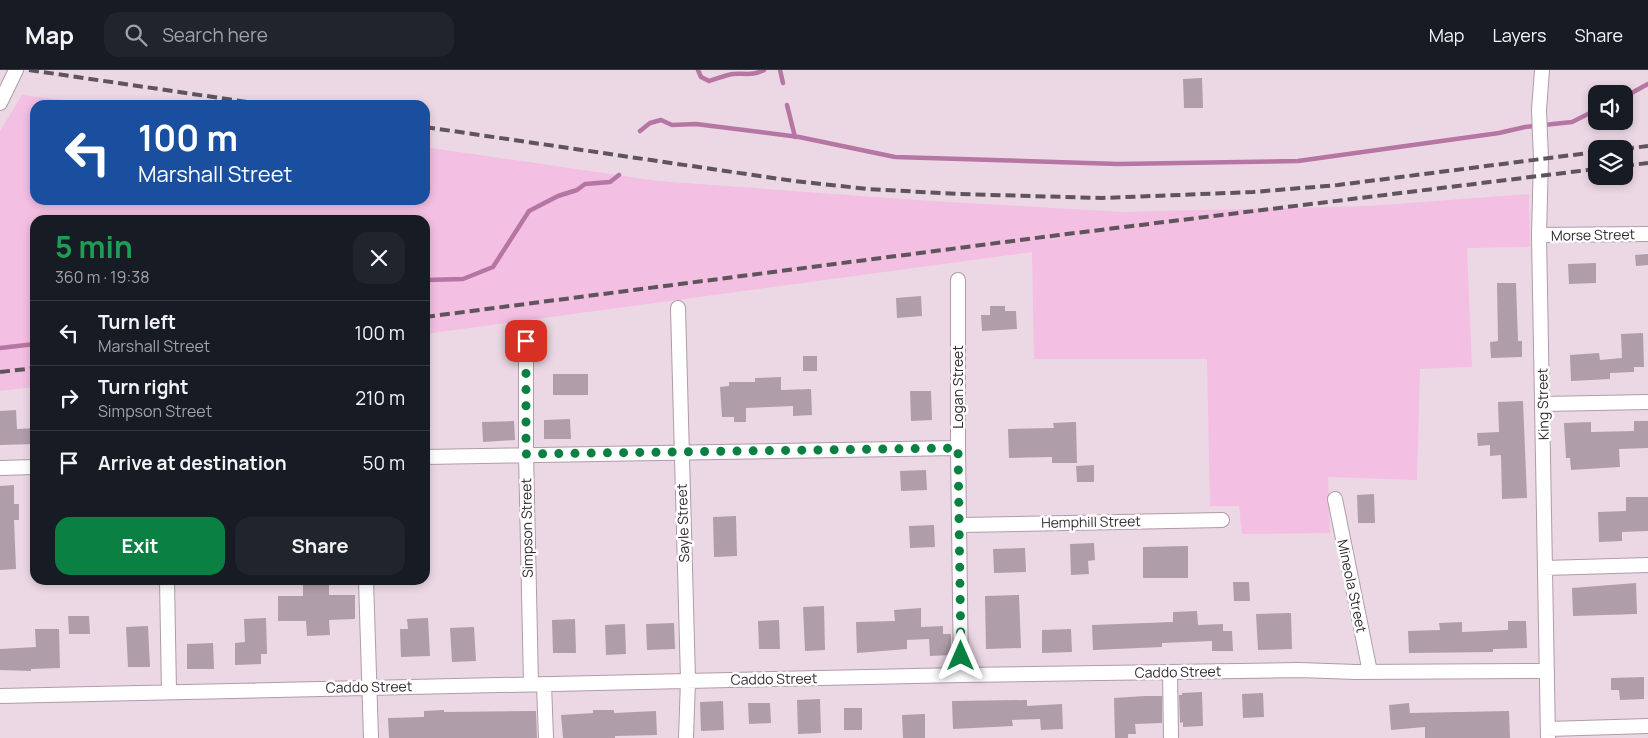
<!DOCTYPE html>
<meta charset="utf-8">
<style>
body{margin:0;font-family:Manrope,sans-serif;background:#20242c;color:#f1f3f6;height:100vh;display:flex;flex-direction:column;font-size:19px;white-space:nowrap}
*{box-sizing:border-box;margin:0}
p{font-size:16px;color:#9ea1a6}
.icon{flex:none;width:28px;height:28px;fill:none;stroke:currentColor;stroke-width:2;stroke-linecap:round;stroke-linejoin:round}
.map{position:relative;flex:1;overflow:hidden}
.sheet{position:absolute;left:30px;top:145px;width:400px;height:370px;display:flex;flex-direction:column;background:#171b24;border-radius:15px;box-shadow:0 2px 8px #0003}
.sheet>*{flex:none}
.top-card{position:absolute;left:30px;top:30px;width:400px;height:105px;border-radius:15px;box-shadow:0 2px 8px #0003;background:#1a4fa0;color:#fff;overflow:hidden}
.controls{position:absolute;left:1588px;top:15px;display:grid;gap:10px}
.controls a{display:grid;place-items:center;width:45px;height:45px;border-radius:10px;background:#171b24;box-shadow:0 2px 8px #0003;font-size:25px}
.pin{position:absolute;display:grid;place-items:center;width:42px;height:42px;color:#fff;margin:-21px;border-radius:10px;box-shadow:0 2px 8px #0006}
.me{position:absolute;width:55px;margin:-28px;rotate:0deg;stroke-linejoin:round;filter:drop-shadow(0 0 4px #0008)}
.turn{display:flex;align-items:center;gap:18px;height:105px;padding:0 25px;font-size:22px}
.turn .icon{width:65px;height:65px;stroke-width:2.5}
.turn b{display:block;font-size:35px;line-height:42px}
.round{display:grid;place-items:center;flex:none;width:52px;height:52px;border-radius:15px;background:#20242c}
.summary{display:flex;align-items:center;justify-content:space-between;height:85px;padding:0 25px}
h1{font-size:30px;font-weight:700;line-height:38px;color:#1e9e55}
.action{display:flex;gap:10px;margin-top:auto;padding:10px 25px}
.action a{flex:1;height:58px;border-radius:15px;background:#0b8043;color:#fff;font-size:20px;font-weight:700;line-height:58px;text-align:center}
.action a+a{background:#20242c;color:#f1f3f6}
ul{padding:0;list-style:none}
li{display:flex;align-items:center;gap:15px;height:65px;padding:0 25px;border-top:1px solid #363941}
li div{flex:1}
li b{display:block;font-size:19px}
li em{font-style:normal}
header{display:flex;align-items:center;gap:30px;box-sizing:border-box;height:70px;padding:0 25px;background:#171b24;border-bottom:1px solid #363941}
header strong{font-size:24px}
nav{display:flex;gap:28px;margin-inline-start:auto;font-size:18px}
.search{width:350px;height:45px;background:#20242c;display:flex;align-items:center;gap:12px;box-sizing:border-box;padding:0 18px;border-radius:15px;color:#9ea1a6;font-size:19px}
.map>svg:first-child{display:block}
</style>
<header>
<strong>Map</strong>
<div class="search"><svg class="icon" aria-label="search" viewBox="0 0 24 24"><circle cx="10" cy="10" r="6"/><path d="M15 15l6 6"/></svg>Search here</div>
<nav><a>Map</a><a>Layers</a><a>Share</a></nav>
</header>
<div class="map">
<svg width="1648" height="668" viewBox="0 0 1648 668">
<rect width="100%" height="100%" fill="#ecd8e5"/>
<path fill="#f3bfe2" d="M22,25L104,35H35V130H425V77L658,111L917,130L1123,142L1369,136L1529,124L1530,177L1467,178L1472,297L1420,299L1417,410L1328,407L1330,463L1242,464L1239,436H1210L1207,289H1034L1032,182L425,264V150H35V317L0,321V61Z"/>
<g fill="none" stroke-linecap="round" stroke-linejoin="round">
<path stroke="#b676a3" stroke-width="4.5" d="M698,0L701,7L709,11C717,9 725,5 733,4C744,3 753,6 764,0
M780,0L783,13
M1624,27L1648,14
M787,35L795,67
M640,61L650,53L661,50L672,55L696,54L799,67L895,87L1118,94L1298,91L1499,63L1525,57L1572,52L1596,40
M425,210L463,209L493,197L529,141L558,126L577,120L585,114L610,112L619,105
M0,278L35,274"/>
</g>
<path fill="#b09daa" d="M1202,8L1203,38H1184L1183,9Z
M1648,184V195L1636,196L1635,185Z
M1596,193V213L1569,214L1568,194Z
M1497,213H1516L1518,271H1522V287L1491,288L1490,272L1498,271Z
M921,226L922,246L897,248L896,228Z
M990,236H1005V241H1016L1017,259L982,261L981,245H990Z
M1643,263L1644,297H1634V302L1610,303V309L1571,311L1570,285L1599,283L1600,290L1622,288L1621,264Z
M803,286H817V301H803Z
M553,304H588V325H553Z
M781,307V320L811,319L812,345L793,346V336L746,338V352H734V347H722L720,317L729,316V312H755V308Z
M910,321H931L932,350L911,351Z
M1523,331L1527,428L1502,429L1501,385L1490,386V375L1478,376L1477,363L1499,362L1498,332Z
M16,340L17,359L35,358V374L0,375V341Z
M570,349L571,369H544V350Z
M514,351L515,370L483,372L482,352Z
M1634,351H1648V378L1619,379L1620,397L1571,400L1570,388H1566L1564,353L1591,352V362L1634,361Z
M1076,352L1077,393H1052V387L1009,388L1008,359L1054,358L1053,353Z
M1094,395V412H1077L1076,396Z
M926,400L927,420L901,421L900,401Z
M14,415V434H19V450H14L16,499L0,500V416Z
M1374,424L1375,453H1358L1357,425Z
M1626,427H1648V461L1622,462V471L1599,472L1598,442L1626,441Z
M736,446L737,486L714,487L713,447Z
M934,455L935,477L910,478L909,456Z
M1094,473L1095,490L1088,491L1089,504L1071,505L1070,474Z
M1188,476V508H1143V477Z
M1025,478L1026,502L994,503L993,479Z
M303,510H329V525H355V549L329,550L330,565L307,566L306,551H278V526H303Z
M1233,512H1249L1250,531H1234Z
M1636,513L1637,544L1573,546L1572,518Z
M1019,525L1021,578L986,579L985,526Z
M824,536L825,580L805,581L803,537Z
M921,538V557L943,556V564H951V585L930,586L929,569L907,570V579L857,583L856,552L895,551L894,540Z
M1197,541L1198,555L1223,554V561H1232L1233,581H1212V571L1162,573V577L1093,580L1092,555L1173,552V542Z
M1291,543L1292,579L1258,580L1256,544Z
M68,546H89L90,564H69Z
M266,548L267,584H261V594L235,595V573L245,572L244,549Z
M428,548L430,586L401,587L400,559H408L407,549Z
M575,549L576,583H553L552,550Z
M779,550L780,579H759L758,551Z
M1508,551H1526L1527,578L1493,579V582L1409,583L1408,561L1440,560L1439,553L1462,552V562L1508,560Z
M674,553L675,579L647,580L646,554Z
M625,554L626,584L606,585L605,555Z
M148,556L150,597H128L126,557Z
M474,557L476,591L452,592L450,558Z
M35,559H59L60,598L31,599V601L0,600V579L36,577Z
M1071,559L1072,582L1042,583V560Z
M213,573L214,599H187V574Z
M1644,607V629L1620,630L1619,620H1611V608Z
M1202,622L1203,656L1183,657V652L1180,653L1179,625H1182V623Z
M1263,623L1264,647L1243,648L1242,624Z
M1145,626H1162V653L1135,654L1136,664H1128V668H1115L1114,628Z
M820,629L821,663L798,664L797,630Z
M1027,630V636L1062,634L1063,659L1041,660L1040,649L1012,650L1013,656L953,659L952,631Z
M723,631L724,660L701,661L700,632Z
M748,633H770L771,653L749,654Z
M1409,633L1410,643L1509,641L1510,668H1425V657L1391,660L1389,635Z
M844,638H862V660H844Z
M444,640V642L536,641L537,668H389L388,648L424,647V641Z
M593,640H614V643L656,641L657,665L615,666V668H563L561,645L593,643Z
M925,644V668H903L902,645Z"/>
<g fill="none" stroke-linecap="round" stroke-linejoin="round">
<g stroke="#af9ca8" stroke-width="16">
<path id="street" d="M1542,0L1539,40L1541,89L1539,165L1548,668
M0,33L16,0
M1539,165L1648,164
M958,210V378L961,605
M678,238L688,610L686,668
M526,271V384L531,614
M1543,334L1648,332
M425,387L958,378
M0,398L35,397
M1335,429L1370,602
M960,455L1222,450
M1545,498L1648,495
M167,510L169,622
M366,510L371,668
M1170,602L1171,668
M544,614L546,668
M0,626L961,605L1299,600L1356,602L1547,601
M1548,659L1648,656"/>
</g>
<use href="#street" stroke="#fff" stroke-width="14"/>
<path stroke="#5e545b" stroke-width="4" stroke-dasharray="10 5" stroke-linecap="butt" d="M29,0L268,35
M425,57L794,111L868,119L958,124L1102,128L1253,122L1338,115L1596,82
M1624,79L1648,76
M1624,96L1648,93
M425,247L1059,165L1596,99
M0,302L35,298"/>
</g>
<g fill="none" stroke-linecap="round" stroke-linejoin="round">
<path stroke="#0b8043" stroke-width="9" stroke-dasharray="0 16.2" d="M526,271V384L958,378L961,586"/>
</g>
<g text-anchor="middle" stroke-width="5" stroke-linejoin="round" paint-order="stroke">
<g font-size="14" fill="#312a2f" stroke="#fff">
<text transform="translate(1593 165) rotate(-1)" y="5">Morse Street</text>
<text transform="translate(958 317) rotate(-90)" y="5">Logan Street</text>
<text transform="translate(1543 334) rotate(-91)" y="5">King Street</text>
<text transform="translate(1091 452) rotate(-1)" y="5">Hemphill Street</text>
<text transform="translate(683 453) rotate(-92)" y="5">Sayle Street</text>
<text transform="translate(527 458) rotate(-91)" y="5">Simpson Street</text>
<text transform="translate(1352 516) rotate(78)" y="5">Mineola Street</text>
<text transform="translate(1178 602) rotate(-1)" y="5">Caddo Street</text>
<text transform="translate(774 609) rotate(-1)" y="5">Caddo Street</text>
<text transform="translate(369 617) rotate(-1)" y="5">Caddo Street</text>
</g>
</g>
</svg>
<div class="controls">
<a><svg class="icon" aria-label="sound" viewBox="0 0 24 24"><path d="M4 9h4l5-4v14l-5-4H4zM17 9q2 3 0 6"/></svg></a>
<a><svg class="icon" aria-label="layers" viewBox="0 0 24 24"><path d="M12 4l9 5-9 5-9-5zM3 14l9 5 9-5"/></svg></a>
</div>
<div class="pin" style="left:526px;top:271px;background:#d93025"><svg class="icon" aria-label="arrive" viewBox="0 0 24 24"><path d="M6 21V4h12l-3 4 3 4H6"/></svg></div>
<svg class="me" style="left:961px;top:586px" viewBox="-20 -20 40 40"><path d="M0-17L14 15 0 8-14 15z" fill="#0b8043" stroke="#fff" stroke-width="4"/></svg>
<div class="top-card">
<div class="turn"><svg class="icon" aria-label="left" viewBox="0 0 24 24"><path d="M17 20v-9H6M10 6l-5 5 5 5"/></svg><div><b>100 m</b>Marshall Street</div></div>
</div>
<section class="sheet">
<div class="summary"><div><h1>5 min</h1><p>360 m · 19:38</p></div><a class="round"><svg class="icon" aria-label="close" viewBox="0 0 24 24"><path d="M6 6l12 12M18 6L6 18"/></svg></a></div>
<ul>
<li><svg class="icon" aria-label="left" viewBox="0 0 24 24"><path d="M17 20v-9H6M10 6l-5 5 5 5"/></svg><div><b>Turn left</b><p>Marshall Street</p></div><em>100 m</em></li>
<li><svg class="icon" aria-label="right" viewBox="0 0 24 24"><path d="M7 20v-9h11M14 6l5 5-5 5"/></svg><div><b>Turn right</b><p>Simpson Street</p></div><em>210 m</em></li>
<li><svg class="icon" aria-label="arrive" viewBox="0 0 24 24"><path d="M6 21V4h12l-3 4 3 4H6"/></svg><div><b>Arrive at destination</b></div><em>50 m</em></li>
</ul>
<div class="action"><a>Exit</a><a>Share</a></div>
</section>
</div>
